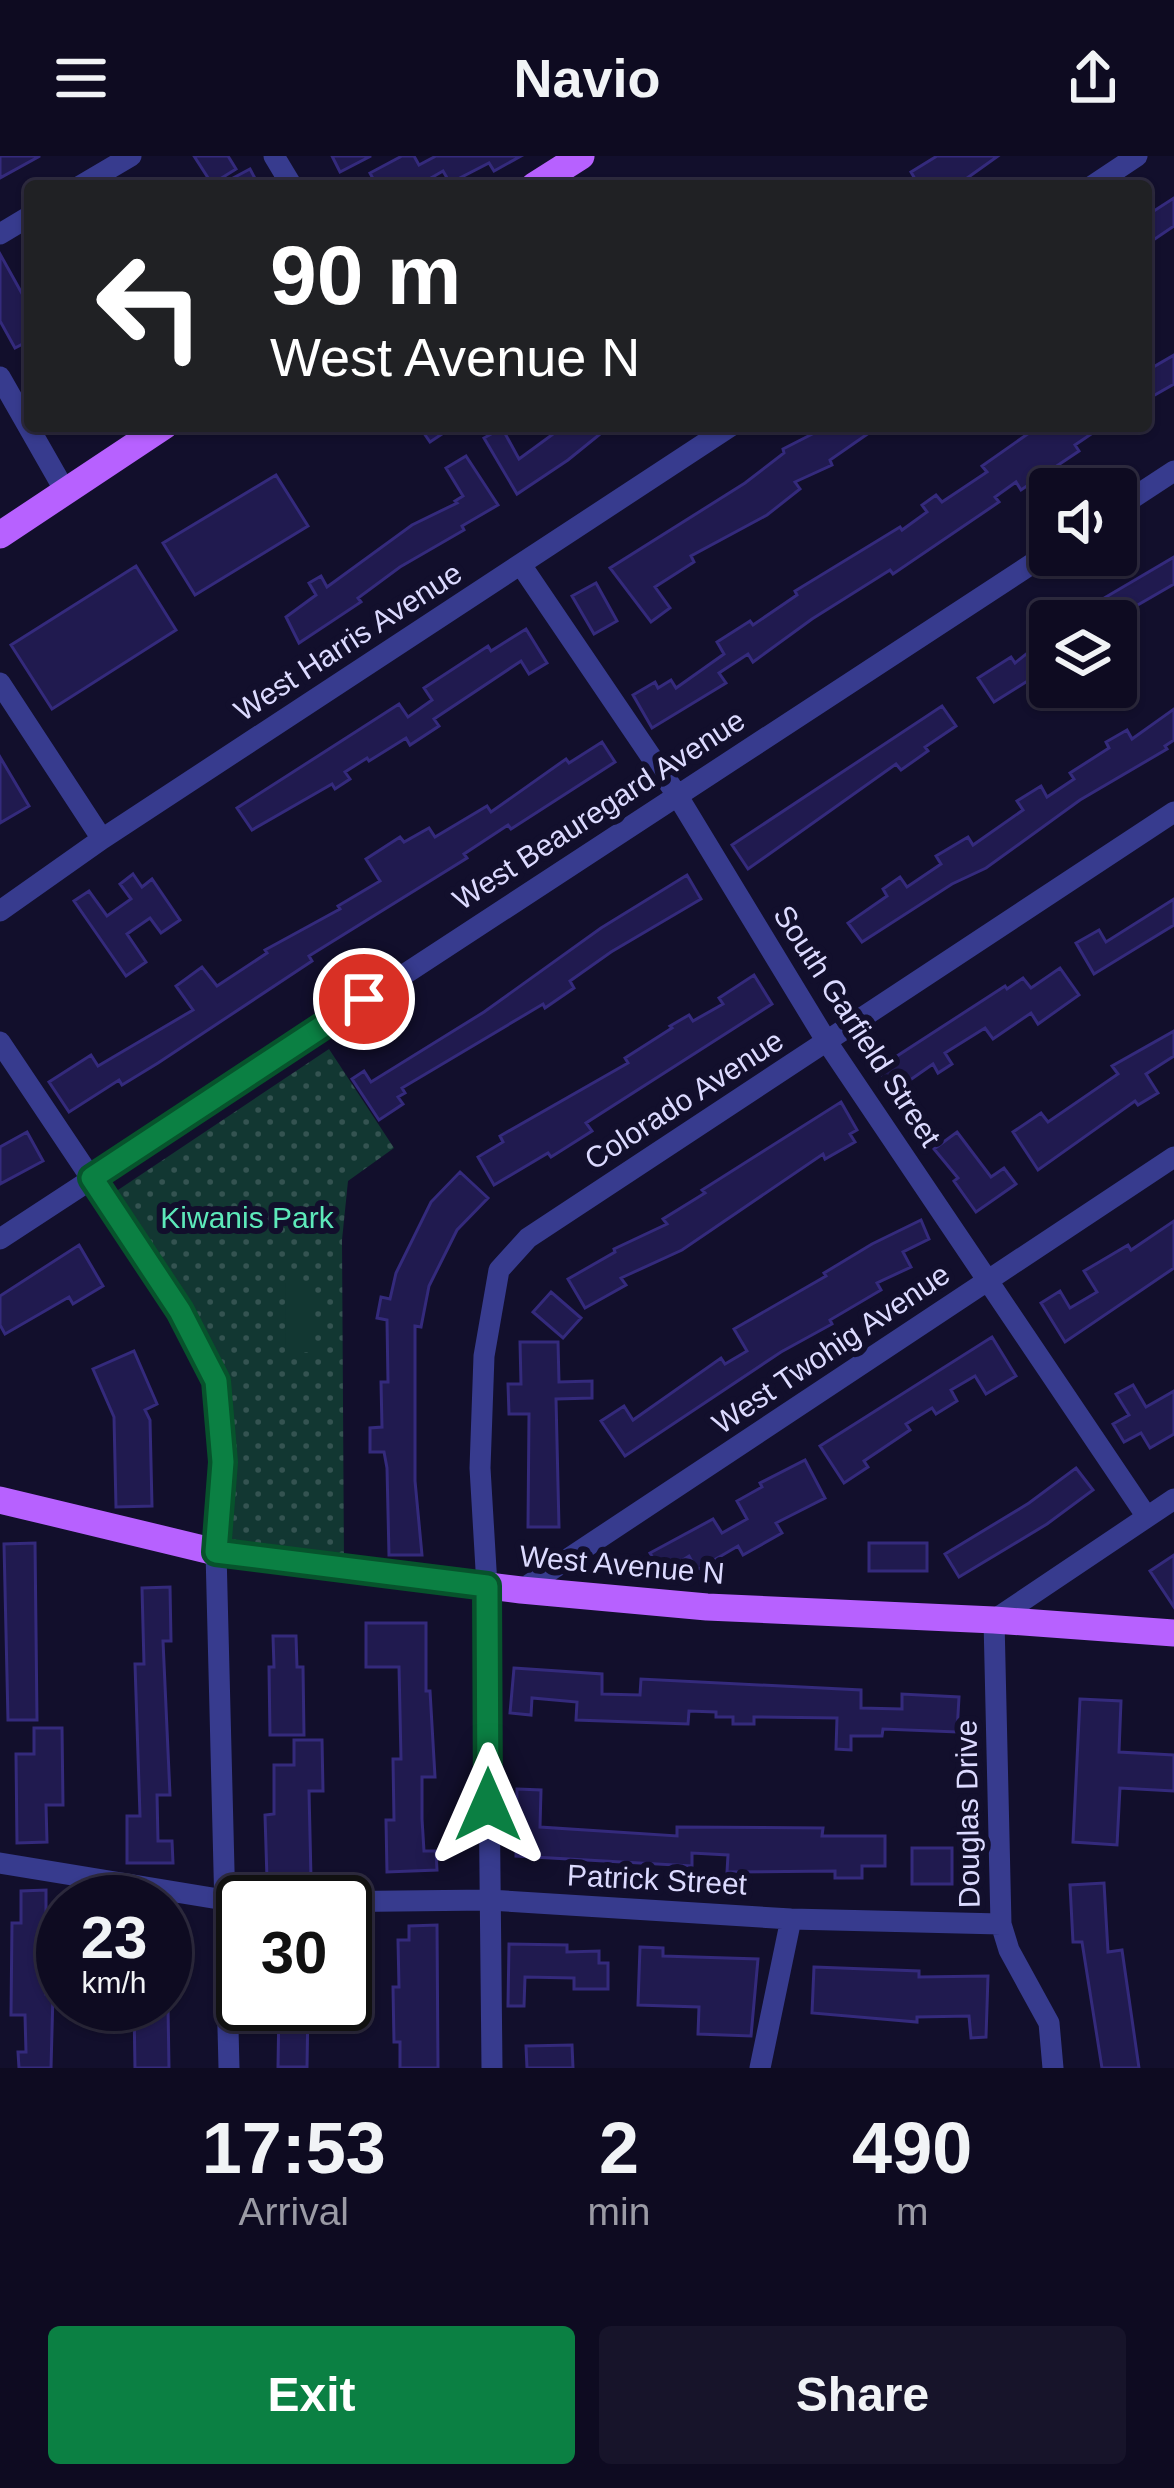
<!DOCTYPE html>
<style>
body{margin:0;font-family:Helvetica,sans-serif;background:#17142a;color:#f1f3f6;height:100vh;display:flex;flex-direction:column;font-size:45px;white-space:nowrap}
*{box-sizing:border-box;margin:0}
p{font-size:39px;color:#9b9ba5}
.icon{flex:none;width:66px;height:66px;fill:none;stroke:currentColor;stroke-width:2;stroke-linecap:round;stroke-linejoin:round}
.map{position:relative;height:1912px;overflow:hidden}
.drawer{display:flex;flex-direction:column;background:#0e0b21;flex:1}
.drawer>*{flex:none}
.banner{position:absolute;left:24px;top:24px;width:1128px;height:252px;border-radius:12px;box-shadow:0 3px 9px #0004,0 0 0 3px #2e2b3f;background:#202124;color:#fff;overflow:hidden}
.fabs{position:absolute;left:1029px;top:312px;display:grid;gap:24px}
.fabs a{display:grid;place-items:center;width:108px;height:108px;border-radius:12px;background:#0e0b21;box-shadow:0 3px 9px #0004,0 0 0 3px #2e2b3f;font-size:60px}
.speed{position:absolute;left:36px;top:1719px;display:flex;gap:24px;font-size:60px;font-weight:700;text-align:center}
.speed>*{display:grid;place-content:center;width:156px;height:156px;border-radius:50%;background:#0e0b21;box-shadow:0 3px 9px #0004,0 0 0 3px #2e2b3f;line-height:1}
.speed small{font-size:30px;font-weight:400}
.speed .limit{border:6px solid #111;border-radius:18px;background:#fff;color:#111}
.pin{position:absolute;display:grid;place-items:center;width:102px;height:102px;color:#fff;margin:-51px;border:6px solid #fff;border-radius:50%;box-shadow:0 3px 12px #0007}
.me{position:absolute;width:132px;margin:-66px;rotate:0deg;stroke-linejoin:round;filter:drop-shadow(0 0 9px #0008)}
.turn{display:flex;align-items:center;gap:42px;height:252px;padding:0 48px;font-size:54px}
.turn .icon{width:156px;height:156px;stroke-width:2.5}
.turn b{display:block;font-size:84px;line-height:102px}
.eta{display:flex;justify-content:space-evenly;align-items:center;height:204px;text-align:center}
.eta b{font-size:72px;font-weight:600;line-height:84px}
.cta{display:flex;gap:24px;margin-top:auto;padding:24px 48px}
.cta a{flex:1;height:138px;border-radius:12px;background:#0b8043;color:#fff;font-size:48px;font-weight:600;line-height:138px;text-align:center}
.cta a+a{background:#17142a;color:#f1f3f6}
header{display:flex;justify-content:space-between;align-items:center;height:156px;padding:0 48px;background:#0e0b21;font-size:54px;font-weight:600}
.map>svg:first-child{display:block}
</style>
<header><svg class="icon" aria-label="menu" viewBox="0 0 24 24"><path d="M4 6h16M4 12h16M4 18h16"/></svg>Navio<svg class="icon" aria-label="share" viewBox="0 0 24 24"><path d="M12 15V3M7 8l5-5 5 5M5 13v7h14v-7"/></svg></header>
<div class="map">
<svg width="1174" height="1912" viewBox="0 0 1174 1912">
<defs>
<pattern id="park-dots" width="8" height="8" patternUnits="userSpaceOnUse" patternTransform="scale(3)"><rect width="8" height="8" fill="#123732"/><path d="M2 2h.1M6 6h.1" fill="none" stroke="#345351" stroke-width="1.8" stroke-linecap="round"/></pattern>
</defs>
<rect width="100%" height="100%" fill="#120f2c"/>
<path fill="url(#park-dots)" d="M329,893L394,992L348,1025L342,1084L344,1409L227,1383C229,1333 238,1276 226,1227C210,1166 150,1089 115,1036Z"/>
<path fill="#123732" d="M286,1125H313V1196H285Z"/>
<path fill="#201a4f" stroke="#342a7c" stroke-width="3" d="M0,0H40L0,22Z
M194,0H228L236,13L212,28Z
M332,0H371L340,16Z
M402,0H414L419,9L436,0H521L494,15L489,7L450,27L443,15L417,30H377L370,17Z
M937,0H998L956,30H919L911,16Z
M250,13L259,30H218Z
M1174,42V70L1146,89V60Z
M0,98L30,152V184L15,192L0,165Z
M1174,199V228L1146,244L1150,213Z
M419,270H454L430,286Z
M564,270H610L568,304L517,338L484,282L502,272L519,303Z
M828,270H879L830,304L832,309L795,326L800,333L767,359L691,400L694,406L655,431L670,452L651,466L610,412L745,327L784,297L783,293Z
M1039,270H1103L1075,289L1079,295L1021,334L1016,326L995,341L999,346L893,418L890,414L812,463L753,506L748,498L719,517L726,527L652,572L633,539L655,526L658,532L671,524L676,532L724,498L717,486L750,465L753,469L797,439L795,435L900,371L902,374L927,356L922,349L936,339L942,346L987,316L982,310Z
M466,300L498,349L462,370L464,374L400,411L358,442L361,446L299,487L286,461L316,439L309,427L321,420L327,431L412,369L457,347L455,345L463,340L446,312Z
M276,319L308,370L195,439L163,387Z
M1174,401V428L1110,465H1077L1096,452L1094,448Z
M136,410L176,474L52,553L11,489Z
M596,427L617,465L594,478L572,440Z
M526,473L547,507L529,518L521,505L434,563L439,570L410,589L406,582L369,605L367,602L345,616L350,623L335,633L332,628L252,674L237,652L399,548L408,561L432,544L424,532L488,490L491,495Z
M1050,479V511L994,546L978,522L1011,501L1015,507Z
M942,550L956,570L925,591L928,595L901,614L896,608L748,713L732,689Z
M1174,553V584L1165,590L1167,593L1080,644L986,712L952,728L862,786L848,767L887,740L883,733L900,721L907,731L941,708L936,700L968,681L973,689L1023,654L1017,645L1041,630L1047,641L1074,623L1070,617L1109,592L1106,586L1127,574L1132,583Z
M602,586L615,606L511,673L508,669L464,698L467,702L309,800L312,805L158,907L122,929L119,924L69,956L49,926L91,899L98,910L193,854L176,830L202,811L217,830L267,797L265,794L340,753L338,750L380,725L366,703L400,681L404,686L429,672L435,681L487,650L491,656L566,603L569,607Z
M0,601L29,650L0,667Z
M133,718L142,731L152,723L180,764L161,777L150,762L127,778L146,806L126,820L74,745L89,735L107,760L131,743L120,728Z
M687,719L701,743L611,796L570,825L574,832L545,852L543,848L402,932L405,937L398,941L403,948L379,964L352,923L364,915L371,926L484,856L601,772Z
M1174,743V769L1094,818L1076,787L1099,774L1106,786Z
M1060,812L1079,839L1038,868L1031,857L993,883L985,872L945,897L952,908L938,917L933,908L893,936L877,913L1005,830L1007,833L1023,822L1031,832Z
M754,819L772,848L586,967L592,975L551,1001L548,997L494,1029L478,1001L503,986L500,980L628,907L625,902L672,872L670,870L689,859L693,865L723,848L719,842Z
M1174,875V900L1146,918L1158,937L1138,949L1135,945L1038,1014L1013,976L1041,957L1048,966L1118,918L1112,910Z
M841,946L857,974L850,978L855,986L825,1003L823,998L682,1094L621,1122L626,1129L585,1152L568,1123L615,1096L614,1093L667,1068L663,1063L705,1037L702,1034Z
M27,976L43,1005L0,1028V991Z
M957,976L991,1021L1004,1012L1016,1028L976,1056L954,1025L958,1022L934,993Z
M460,1016L488,1042L457,1074L429,1130L421,1171L415,1170V1325L422,1399H389L387,1312L384,1296H370V1272L382,1271L381,1226H388L387,1164L377,1162L381,1141L390,1143L396,1117L431,1046Z
M921,1064L929,1083L903,1096L911,1111L877,1127L881,1134L830,1164L832,1168L781,1196L625,1300L601,1265L624,1250L633,1264L721,1202L725,1208L747,1195L734,1173L826,1120L824,1117L872,1088Z
M1174,1065V1112L1065,1186L1041,1147L1060,1135L1070,1152L1097,1136L1084,1115L1128,1089L1131,1094Z
M79,1089L103,1130L73,1148L69,1141L5,1178L0,1169V1140Z
M551,1136L581,1162L563,1182L533,1156Z
M992,1181L1016,1220L986,1238L975,1220L951,1234L957,1245L936,1258L932,1252L906,1268L910,1274L864,1305L868,1311L844,1327L820,1290Z
M520,1186H558L559,1226L592,1225V1242L556,1243L559,1371H528L529,1258H509L508,1228H521Z
M134,1195L157,1248L145,1254L150,1264L152,1350L116,1351L114,1261L93,1213Z
M1133,1229L1146,1251L1174,1235V1278L1150,1292L1141,1277L1124,1286L1113,1268L1129,1259L1116,1238Z
M805,1304L825,1342L776,1367L782,1377L743,1399L738,1390L697,1414L689,1400L662,1417L650,1397L713,1363L722,1377L747,1363L737,1345L762,1331L760,1327Z
M1076,1312L1093,1334L1047,1368L959,1421L945,1398L1029,1347Z
M35,1387L37,1564H8L4,1388Z
M869,1387H927V1415H869Z
M1174,1399V1451L1150,1415Z
M170,1431L171,1485H163L170,1639H157L158,1685H172L173,1707H127V1660H140L135,1508H144L142,1432Z
M366,1467H426V1535H430L435,1621H422V1663L424,1695H436L437,1714L387,1716L386,1664H394L393,1603H401L399,1511H366Z
M273,1480H296L297,1511H303L304,1579H270L269,1511H274Z
M514,1512L602,1518V1538L640,1539L641,1523L861,1534V1552L902,1553V1538L959,1541L957,1576L883,1573L882,1580H851V1594L836,1593L837,1562L754,1561V1568H733V1561H716V1556L689,1555L688,1568L576,1564L577,1546L532,1542L531,1559L510,1557Z
M1080,1543L1121,1545L1119,1596L1174,1599V1635L1120,1632L1117,1689L1073,1686Z
M34,1572H62L63,1649H46L47,1686L17,1687L16,1598H34Z
M294,1584H322L323,1635H309L311,1722L267,1723L265,1659L274,1658V1609H294Z
M517,1633L541,1634L540,1671L677,1680V1671L823,1672L822,1680H885V1710H862V1722H835V1715L727,1716L728,1699L692,1697V1710L516,1700Z
M912,1692H952V1728H912Z
M1104,1727L1108,1796L1122,1794L1139,1912H1102L1082,1786H1073L1070,1729Z
M46,1734V1838L53,1837L51,1912H19L18,1896H26L25,1859H11L12,1767H21V1735Z
M437,1769L438,1912H400V1886H394L393,1831H399L398,1784H409V1770Z
M509,1788L567,1789V1796L599,1795V1807H608V1833H574V1822L525,1821L524,1850H508Z
M640,1791L663,1792V1800L758,1803L751,1880L698,1878L699,1851L638,1849Z
M814,1811L919,1815V1821L988,1820L986,1881L971,1882L969,1860L917,1861V1866L812,1857Z
M279,1848H308L307,1911H278Z
M134,1851H168L169,1912H135Z
M572,1889L573,1912H527L526,1890Z"/>
<g fill="none" stroke-linecap="round" stroke-linejoin="round">
<path stroke="#373b8e" stroke-width="21" d="M274,0L292,30
M80,30L131,0
M1092,30L1137,0
M0,78L30,60
M0,221L65,335
M1116,353L1174,315
M521,409L677,639L827,886L1147,1361
M0,527L102,683
M0,755L102,683L731,270
M0,886L180,1155L216,1225L222,1307L216,1396L229,1912
M0,1083L1050,396
M521,1434L1174,1001
M0,1707L243,1747
M309,1746L489,1744L791,1763L1001,1768
M492,1912L487,1430L480,1312L484,1200L499,1114L528,1082L1174,656
M760,1912L791,1763
M1053,1912L1049,1867L1009,1794L1001,1768L994,1464L1174,1343"/>
<path stroke="#b761ff" stroke-width="27" d="M534,30L581,0
M0,379L164,270
M0,1344L216,1396L521,1434L707,1451L994,1464L1174,1477"/>
</g>
<g fill="none" stroke-linecap="round" stroke-linejoin="round">
<g stroke="#07532c" stroke-width="30">
<path id="route" d="M364,843L92,1022L180,1155L216,1225L223,1306L216,1396L487,1430L488,1649"/>
</g>
<use href="#route" stroke="#0b8043" stroke-width="21"/>
</g>
<g text-anchor="middle" stroke-width="12" stroke-linejoin="round" paint-order="stroke">
<g font-size="30" fill="#dcdaff" stroke="#120f2c">
<text transform="translate(348 486) rotate(-33)" y="10">West Harris Avenue</text>
<text transform="translate(599 654) rotate(-33)" y="10">West Beauregard Avenue</text>
<text transform="translate(857 870) rotate(57)" y="10">South Garfield Street</text>
<text transform="translate(684 944) rotate(-33)" y="10">Colorado Avenue</text>
<text transform="translate(831 1193) rotate(-34)" y="10">West Twohig Avenue</text>
<text transform="translate(622 1409) rotate(5)" y="10">West Avenue N</text>
<text transform="translate(968 1658) rotate(-91)" y="10">Douglas Drive</text>
<text transform="translate(657 1724) rotate(3)" y="10">Patrick Street</text>
</g>
<g font-size="30" fill="#5de9ba" stroke="#120f2c">
<text x="247" y="1072">Kiwanis Park</text>
</g>
</g>
</svg>
<div class="fabs">
<a><svg class="icon" aria-label="sound" viewBox="0 0 24 24"><path d="M4 9h4l5-4v14l-5-4H4zM17 9q2 3 0 6"/></svg></a>
<a><svg class="icon" aria-label="layers" viewBox="0 0 24 24"><path d="M12 4l9 5-9 5-9-5zM3 14l9 5 9-5"/></svg></a>
</div>
<div class="speed"><div>23<small>km/h</small></div><div class="limit">30</div></div>
<div class="pin" style="left:364px;top:843px;background:#d93025"><svg class="icon" aria-label="arrive" viewBox="0 0 24 24"><path d="M6 21V4h12l-3 4 3 4H6"/></svg></div>
<svg class="me" style="left:488px;top:1649px" viewBox="-20 -20 40 40"><path d="M0-17L14 15 0 8-14 15z" fill="#0b8043" stroke="#fff" stroke-width="4"/></svg>
<div class="banner">
<div class="turn"><svg class="icon" aria-label="left" viewBox="0 0 24 24"><path d="M17 20v-9H6M10 6l-5 5 5 5"/></svg><div><b>90 m</b>West Avenue N</div></div>
</div>
</div>
<section class="drawer">
<div class="eta">
<div><b>17:53</b><p>Arrival</p></div>
<div><b>2</b><p>min</p></div>
<div><b>490</b><p>m</p></div>
</div>
<div class="cta"><a>Exit</a><a>Share</a></div>
</section>
